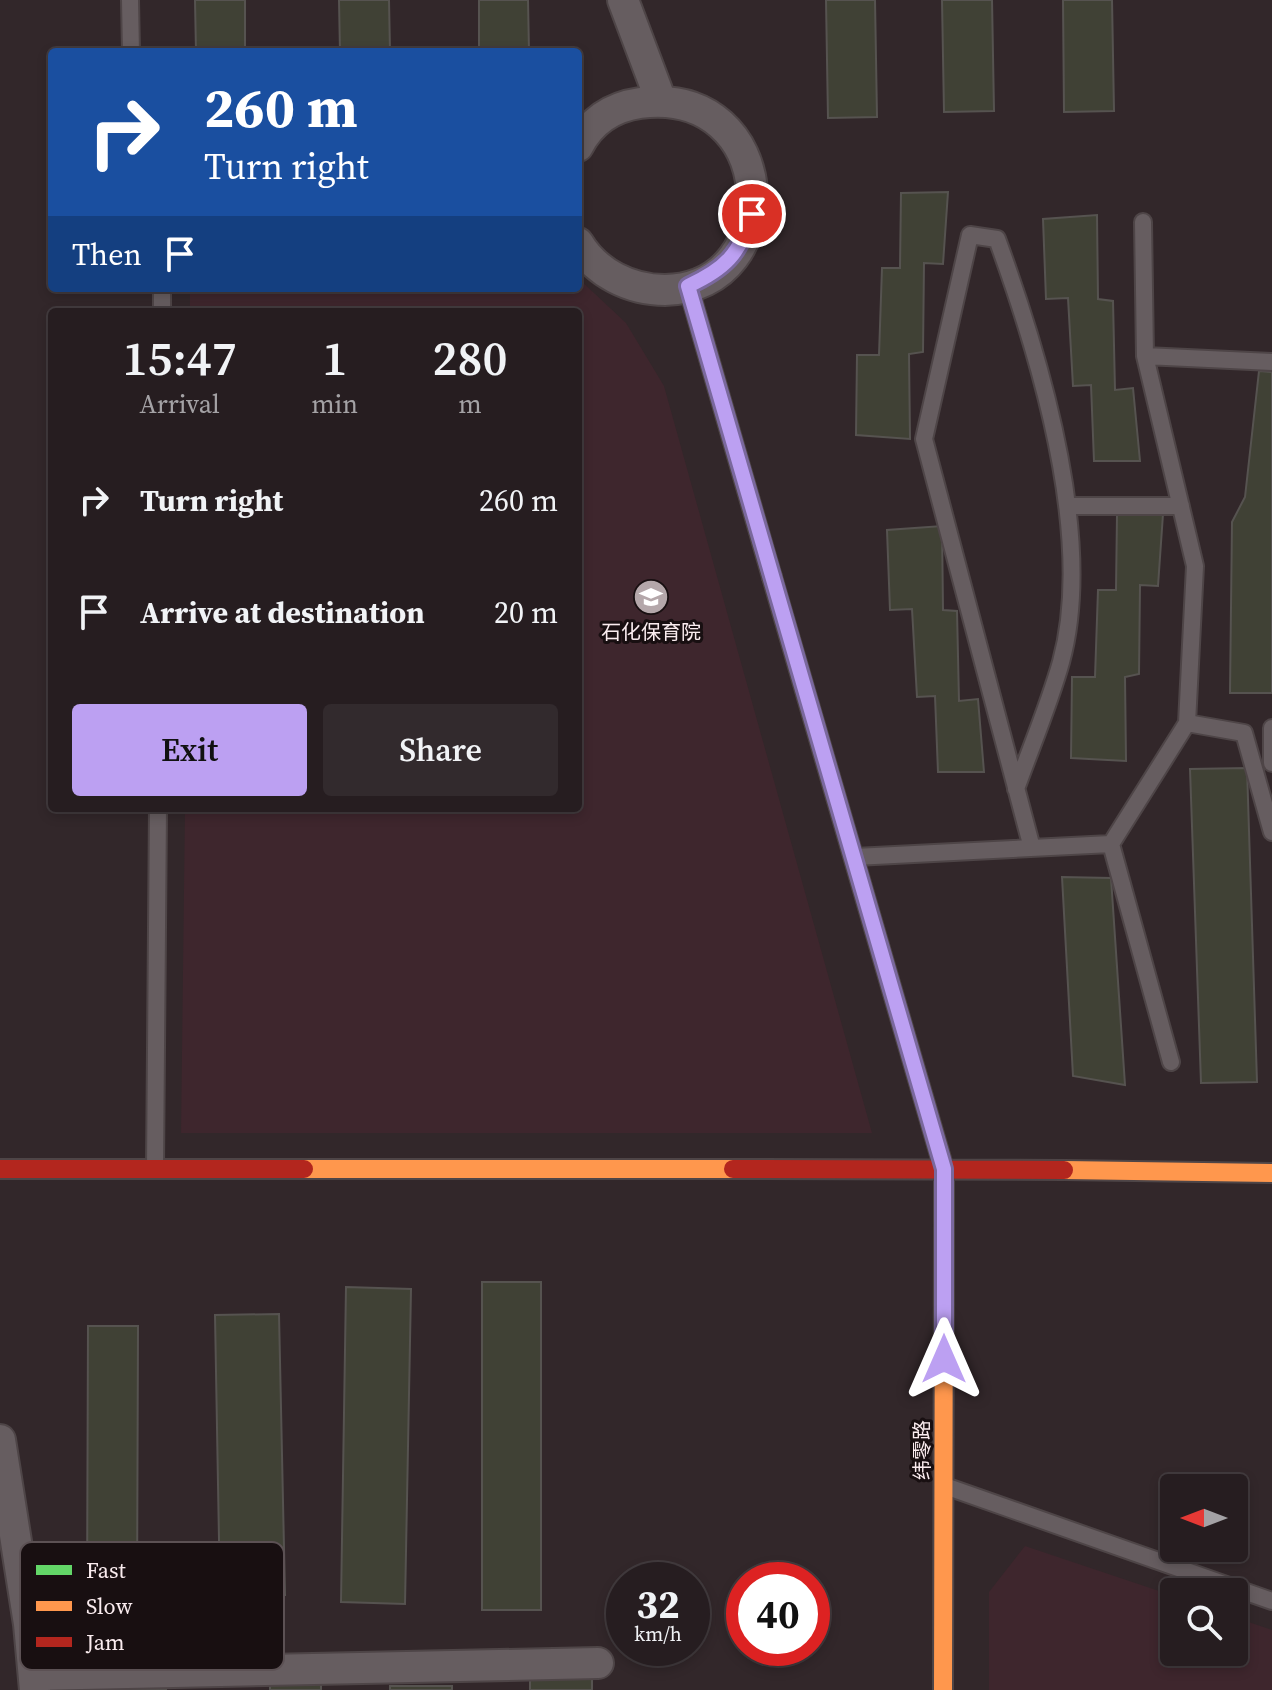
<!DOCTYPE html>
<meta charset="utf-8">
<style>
body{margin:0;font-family:"Source Serif 4","Noto Sans SC",serif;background:#322a2d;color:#f1f3f6;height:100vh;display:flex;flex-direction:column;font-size:30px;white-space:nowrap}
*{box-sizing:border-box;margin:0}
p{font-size:26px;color:#a4a2a5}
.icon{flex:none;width:44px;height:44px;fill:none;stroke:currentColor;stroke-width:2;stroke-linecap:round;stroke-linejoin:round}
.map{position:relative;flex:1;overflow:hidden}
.details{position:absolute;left:48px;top:308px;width:534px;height:504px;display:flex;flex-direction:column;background:#261d20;border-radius:8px;box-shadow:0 4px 12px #0003,0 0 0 2px #423b3e}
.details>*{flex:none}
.hud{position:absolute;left:48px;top:48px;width:534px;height:244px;border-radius:8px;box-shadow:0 4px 12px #0003,0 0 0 2px #423b3e;background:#1a4fa0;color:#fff;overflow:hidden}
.needle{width:52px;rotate:270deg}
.fabs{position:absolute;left:1160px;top:1474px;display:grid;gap:16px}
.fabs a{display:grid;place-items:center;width:88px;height:88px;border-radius:8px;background:#261d20;box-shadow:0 4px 12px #0003,0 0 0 2px #423b3e;font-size:40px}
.speed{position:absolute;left:606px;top:1562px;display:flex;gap:16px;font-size:40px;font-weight:700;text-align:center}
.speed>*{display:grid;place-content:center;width:104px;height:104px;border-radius:50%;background:#261d20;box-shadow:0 4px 12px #0003,0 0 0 2px #423b3e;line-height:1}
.speed small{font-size:20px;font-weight:400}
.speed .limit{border:12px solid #d22;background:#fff;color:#111}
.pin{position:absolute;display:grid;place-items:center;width:68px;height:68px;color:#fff;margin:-34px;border:4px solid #fff;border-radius:50%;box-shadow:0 2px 8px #0007}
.me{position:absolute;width:88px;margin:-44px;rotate:0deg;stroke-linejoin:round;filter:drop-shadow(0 0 6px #0008)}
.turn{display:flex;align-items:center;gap:28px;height:168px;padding:0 24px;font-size:36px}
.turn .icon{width:104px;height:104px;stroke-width:2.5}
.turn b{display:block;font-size:56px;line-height:68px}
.then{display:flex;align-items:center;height:76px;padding:0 24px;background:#0003;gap:16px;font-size:30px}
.eta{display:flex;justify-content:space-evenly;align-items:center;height:136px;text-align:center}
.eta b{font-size:48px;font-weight:600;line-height:56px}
.button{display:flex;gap:16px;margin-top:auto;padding:16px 24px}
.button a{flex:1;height:92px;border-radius:8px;background:#bca0f2;color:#111;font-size:32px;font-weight:600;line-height:92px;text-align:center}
.button a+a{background:#322a2d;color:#f1f3f6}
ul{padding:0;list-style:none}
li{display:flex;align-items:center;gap:24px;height:112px;padding:0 24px}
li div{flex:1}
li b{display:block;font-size:30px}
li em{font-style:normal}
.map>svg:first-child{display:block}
</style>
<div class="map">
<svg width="1272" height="1690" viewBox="0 0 1272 1690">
<rect width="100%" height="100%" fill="#32272a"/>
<path fill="#3e262d" d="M578,278L626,323L664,386L872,1133H181L185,808H578V312H190V288H578Z
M1025,1546L1174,1596V1652H1234V1617L1272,1630V1690H989V1592Z"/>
<path fill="#404135" stroke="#565350" stroke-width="2" d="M195,0H245V52H196Z
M339,0H389L390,52H340Z
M479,0H528L529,52H479Z
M826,0H875L877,117L828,118Z
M942,0H992L994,111L944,112Z
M1063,0H1112L1114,111L1064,112Z
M948,192L943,264L924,263L923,352L909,354L910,439L856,435L857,355H879L882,268H900L901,193Z
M1097,215L1098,299L1113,301L1115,390L1133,388L1140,461H1094L1091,385L1073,386L1068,298L1046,299L1043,219Z
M1259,371L1272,372V693H1230L1232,522L1245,497Z
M1163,514L1158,586L1140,585L1139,674L1125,677L1126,761L1071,758L1072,677H1095L1098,590H1116L1117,515Z
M942,526L943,610L957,611L959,701L978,699L984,772H938L935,696L917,697L912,609L890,610L887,530Z
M1247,768L1257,1082L1201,1083L1190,769Z
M1062,877L1111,878L1125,1085L1073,1076Z
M482,1282H541V1610H482Z
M346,1287L411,1289L405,1604L341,1602Z
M279,1314L285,1595L220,1596L215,1315Z
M88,1326H138L137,1600H87Z
M166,1646V1690H108L107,1647Z
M270,1673H321V1690H270Z
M592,1675V1690H530V1676Z
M390,1686H452V1690H390Z"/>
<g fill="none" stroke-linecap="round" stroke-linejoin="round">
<g stroke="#4e4547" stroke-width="20">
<path id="lane" d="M130,0L131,52
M162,312V288
M1145,356L1272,362
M1068,506H1181
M1187,723L1244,733L1272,832
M1272,728V763
M1016,789C1031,747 1049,705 1061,662C1095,538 1040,357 997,239L970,235L924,439L1032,848
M1111,844L1171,1062
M855,857L1111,844L1187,723L1195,566L1145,356L1143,222
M155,1168L158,808
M945,1486L1272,1601"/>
</g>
<g stroke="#4e4547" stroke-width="34">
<path id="street" d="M623,0L661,101
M578,146C591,121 612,107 640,103C781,85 789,288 665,290C630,290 596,273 578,243
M0,1440L29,1624L35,1690
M34,1675L598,1663"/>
</g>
<g stroke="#4e4547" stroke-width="22">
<path id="fast" d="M688,286L772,577"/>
</g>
<g stroke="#4e4547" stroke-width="22">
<path id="slow" d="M304,1169H733
M1064,1170L1272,1173
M943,1690L944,1222"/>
</g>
<g stroke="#4e4547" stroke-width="22">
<path id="jam" d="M772,577L944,1169V1222
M0,1169H304
M733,1169L1064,1170"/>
</g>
<use href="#lane" stroke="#665d60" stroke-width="16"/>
<use href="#street" stroke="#665d60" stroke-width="30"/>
<use href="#fast" stroke="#63d668" stroke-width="18"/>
<use href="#slow" stroke="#ff974d" stroke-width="18"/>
<use href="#jam" stroke="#b3261e" stroke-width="18"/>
</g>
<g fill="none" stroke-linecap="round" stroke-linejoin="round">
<g stroke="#7a689d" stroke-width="20">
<path id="route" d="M752,214C740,254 725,269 688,286L944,1169V1359"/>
</g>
<use href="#route" stroke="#bca0f2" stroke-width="14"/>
</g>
<defs>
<g id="school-disc" transform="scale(1.8)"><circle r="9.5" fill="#b4a7aa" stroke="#180f11"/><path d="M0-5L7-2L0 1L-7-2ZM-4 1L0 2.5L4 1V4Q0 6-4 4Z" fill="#fff"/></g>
</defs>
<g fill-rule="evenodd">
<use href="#school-disc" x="651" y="597"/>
</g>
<g text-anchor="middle" stroke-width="6" stroke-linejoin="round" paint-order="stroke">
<g font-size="20" fill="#faecef" stroke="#180f11">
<text x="651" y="639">石化保育院</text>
</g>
<g font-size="20" fill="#faecef" stroke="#180f11">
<text transform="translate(922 1450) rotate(-90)" y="7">纬零路</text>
</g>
</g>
<rect x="20" y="1542" width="264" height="128" rx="12" fill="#180f11" stroke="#5c5154" stroke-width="2"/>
<rect x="36" y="1565" width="36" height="10" fill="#63d668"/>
<rect x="36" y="1601" width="36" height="10" fill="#ff974d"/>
<rect x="36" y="1637" width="36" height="10" fill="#b3261e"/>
<g font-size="22" fill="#faecef">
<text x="86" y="1578">Fast</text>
<text x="86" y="1614">Slow</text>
<text x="86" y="1650">Jam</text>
</g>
</svg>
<div class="fabs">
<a><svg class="needle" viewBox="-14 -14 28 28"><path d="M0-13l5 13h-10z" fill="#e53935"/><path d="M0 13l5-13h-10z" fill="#a4a2a5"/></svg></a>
<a><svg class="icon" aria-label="search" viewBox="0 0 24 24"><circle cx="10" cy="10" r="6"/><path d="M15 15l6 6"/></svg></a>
</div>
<div class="speed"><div>32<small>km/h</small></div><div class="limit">40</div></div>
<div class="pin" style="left:752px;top:214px;background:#d93025"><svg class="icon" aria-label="arrive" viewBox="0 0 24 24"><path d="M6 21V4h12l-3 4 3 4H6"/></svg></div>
<svg class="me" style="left:944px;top:1359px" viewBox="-20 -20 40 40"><path d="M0-17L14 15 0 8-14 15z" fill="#bca0f2" stroke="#fff" stroke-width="4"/></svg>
<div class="hud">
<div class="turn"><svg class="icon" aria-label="right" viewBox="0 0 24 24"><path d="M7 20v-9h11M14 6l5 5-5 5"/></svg><div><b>260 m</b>Turn right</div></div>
<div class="then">Then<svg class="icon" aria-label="arrive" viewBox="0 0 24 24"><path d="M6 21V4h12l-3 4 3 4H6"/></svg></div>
</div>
<section class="details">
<div class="eta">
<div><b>15:47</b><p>Arrival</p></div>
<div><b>1</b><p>min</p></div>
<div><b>280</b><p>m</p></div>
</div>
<ul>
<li><svg class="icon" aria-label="right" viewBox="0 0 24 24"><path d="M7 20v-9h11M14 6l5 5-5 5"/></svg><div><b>Turn right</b></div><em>260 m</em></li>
<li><svg class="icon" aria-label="arrive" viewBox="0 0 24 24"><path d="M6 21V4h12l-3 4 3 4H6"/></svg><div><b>Arrive at destination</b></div><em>20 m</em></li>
</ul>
<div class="button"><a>Exit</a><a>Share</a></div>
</section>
</div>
